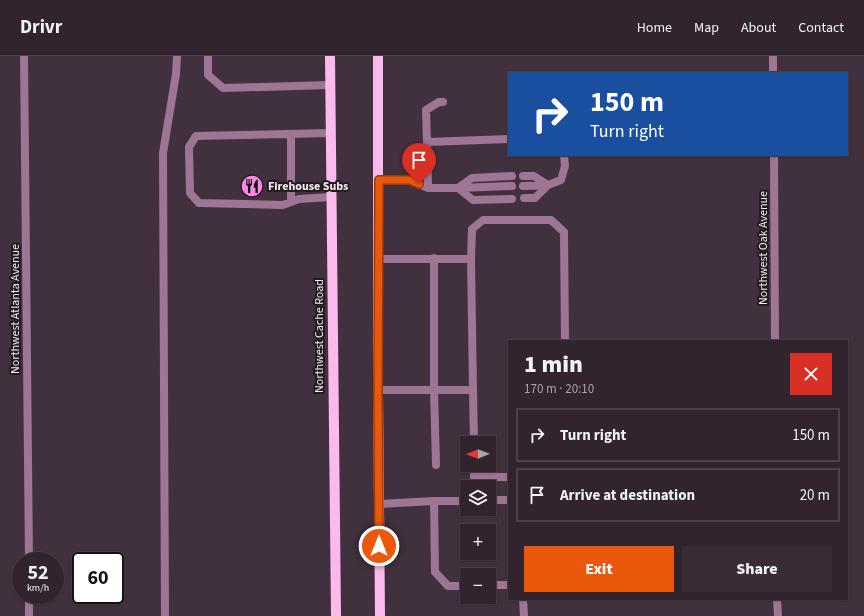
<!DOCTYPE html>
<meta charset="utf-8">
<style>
body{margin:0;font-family:"Source Sans 3",sans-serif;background:#392c36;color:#f1f3f6;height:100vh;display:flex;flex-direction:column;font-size:15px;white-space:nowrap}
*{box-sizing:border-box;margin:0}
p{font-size:13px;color:#a8a4aa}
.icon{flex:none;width:22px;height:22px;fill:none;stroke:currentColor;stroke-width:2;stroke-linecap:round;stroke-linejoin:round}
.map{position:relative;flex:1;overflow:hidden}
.panel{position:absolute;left:508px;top:284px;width:340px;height:260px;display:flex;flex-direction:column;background:#31242e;border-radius:0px;box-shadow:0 1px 3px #0004,0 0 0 1px #4c414a}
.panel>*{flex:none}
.guide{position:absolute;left:508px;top:16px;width:340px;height:84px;border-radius:0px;box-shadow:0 1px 3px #0004,0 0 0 1px #4c414a;background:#1a4fa0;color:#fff;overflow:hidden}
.needle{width:26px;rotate:269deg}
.fabs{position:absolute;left:460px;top:380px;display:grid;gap:8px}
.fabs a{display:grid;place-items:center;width:36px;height:36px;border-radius:0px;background:#31242e;box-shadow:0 1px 3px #0004,0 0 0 1px #4c414a;font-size:20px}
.speed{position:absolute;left:12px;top:496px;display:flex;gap:8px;font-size:20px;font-weight:700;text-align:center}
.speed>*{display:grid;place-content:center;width:52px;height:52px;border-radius:50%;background:#31242e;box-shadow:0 1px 3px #0004,0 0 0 1px #4c414a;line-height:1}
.speed small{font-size:10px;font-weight:400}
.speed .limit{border:2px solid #111;border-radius:6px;background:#fff;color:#111}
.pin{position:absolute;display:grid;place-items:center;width:34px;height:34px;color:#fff;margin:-41px -17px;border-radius:50% 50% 50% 0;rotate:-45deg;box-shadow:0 0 4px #0007}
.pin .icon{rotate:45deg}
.me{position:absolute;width:44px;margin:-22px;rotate:0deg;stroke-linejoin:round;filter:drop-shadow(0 0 3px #0008)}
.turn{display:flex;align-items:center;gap:14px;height:84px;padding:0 16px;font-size:18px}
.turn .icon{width:52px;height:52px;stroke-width:2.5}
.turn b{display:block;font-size:28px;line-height:34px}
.round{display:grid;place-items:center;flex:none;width:42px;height:42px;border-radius:0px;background:#392c36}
.summary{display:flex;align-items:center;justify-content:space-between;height:68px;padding:0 16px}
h1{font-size:24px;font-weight:800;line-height:30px}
.primary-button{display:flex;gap:8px;margin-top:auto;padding:8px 16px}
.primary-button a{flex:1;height:46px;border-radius:0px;background:#ea580c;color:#fff;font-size:16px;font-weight:800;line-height:46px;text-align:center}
.primary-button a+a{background:#392c36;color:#f1f3f6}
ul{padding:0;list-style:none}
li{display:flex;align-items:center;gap:12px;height:54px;margin:0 8px 6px;padding:0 8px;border:2px solid #4c414a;border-radius:0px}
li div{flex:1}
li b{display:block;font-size:15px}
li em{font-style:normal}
header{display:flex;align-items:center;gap:24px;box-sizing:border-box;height:56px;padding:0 20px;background:#31242e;border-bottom:1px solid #4c414a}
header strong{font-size:19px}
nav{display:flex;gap:22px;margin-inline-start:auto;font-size:14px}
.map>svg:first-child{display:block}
</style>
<header>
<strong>Drivr</strong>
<nav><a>Home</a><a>Map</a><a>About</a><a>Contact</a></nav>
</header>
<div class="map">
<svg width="864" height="560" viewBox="0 0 864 560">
<rect width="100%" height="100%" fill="#41303d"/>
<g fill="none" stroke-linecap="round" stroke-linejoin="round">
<path stroke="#9e7594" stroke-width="8" d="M208,0V19L223,32L330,29
M331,77L196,80L189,91L190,137L199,147L283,149L299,143L331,141
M427,86L426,54L439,46H443
M523,120H534L548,129
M379,124H410L428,132H458L473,144L512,143
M523,130L548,129L561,124L565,110L564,99
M428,132L427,86L509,83
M458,132L472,122L512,120
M459,132L512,130
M524,142H535L548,129
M291,146V78
M434,202V333L436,409
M378,203H471L473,334H378
M471,203L472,173L483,164H551L564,176L565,285
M473,334L474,387
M474,409V421H509
M489,444H509
M467,445H434L435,516L448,530H467
M379,448L434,445
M489,529H509
M523,543L524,560
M165,560L163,97L176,18L177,0"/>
<path stroke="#9e7594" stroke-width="8" d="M24,0L29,505
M773,0V17
M774,99L775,285
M29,539V560
M777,543L778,560"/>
<path stroke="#fbb9ec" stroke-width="10" d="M330,0L336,560
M378,0V338L380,560"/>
</g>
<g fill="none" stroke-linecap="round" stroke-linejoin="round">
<g stroke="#983908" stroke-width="10">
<path id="route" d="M379,490L378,338L379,124H410L419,128"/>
</g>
<use href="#route" stroke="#ea580c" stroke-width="7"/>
</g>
<defs>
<g id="restaurant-disc" transform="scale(1.15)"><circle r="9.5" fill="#fc86e4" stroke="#231b21"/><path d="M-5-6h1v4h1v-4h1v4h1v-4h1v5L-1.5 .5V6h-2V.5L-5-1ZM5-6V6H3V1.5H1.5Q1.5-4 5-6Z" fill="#111"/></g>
</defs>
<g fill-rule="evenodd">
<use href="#restaurant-disc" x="252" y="130"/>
</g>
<g text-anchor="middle" stroke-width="4" stroke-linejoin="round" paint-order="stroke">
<g font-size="12" font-weight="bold" fill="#f5eaf2" stroke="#231b21" text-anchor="start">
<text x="268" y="134">Firehouse Subs</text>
</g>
<g font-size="12" fill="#f5eaf2" stroke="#231b21">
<text transform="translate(763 192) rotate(-90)" y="4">Northwest Oak Avenue</text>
<text transform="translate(15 253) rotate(-90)" y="4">Northwest Atlanta Avenue</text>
<text transform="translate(319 280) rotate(-90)" y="4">Northwest Cache Road</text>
</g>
</g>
</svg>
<div class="fabs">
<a><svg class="needle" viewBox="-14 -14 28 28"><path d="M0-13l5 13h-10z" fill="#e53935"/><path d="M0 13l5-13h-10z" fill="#a8a4aa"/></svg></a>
<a><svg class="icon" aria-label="layers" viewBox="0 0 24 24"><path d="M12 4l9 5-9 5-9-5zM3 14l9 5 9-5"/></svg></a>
<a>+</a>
<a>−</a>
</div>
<div class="speed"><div>52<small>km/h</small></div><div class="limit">60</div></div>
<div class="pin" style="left:419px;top:128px;background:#d93025"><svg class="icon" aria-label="arrive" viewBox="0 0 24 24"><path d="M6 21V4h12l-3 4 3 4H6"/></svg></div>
<svg class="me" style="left:379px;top:490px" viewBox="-20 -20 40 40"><circle r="17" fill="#ea580c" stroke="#fff" stroke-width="3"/><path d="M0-11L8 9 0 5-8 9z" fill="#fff"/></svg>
<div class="guide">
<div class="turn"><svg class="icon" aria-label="right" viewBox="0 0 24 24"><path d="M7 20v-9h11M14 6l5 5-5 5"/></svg><div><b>150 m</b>Turn right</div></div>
</div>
<section class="panel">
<div class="summary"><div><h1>1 min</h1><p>170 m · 20:10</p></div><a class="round" style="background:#d93025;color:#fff"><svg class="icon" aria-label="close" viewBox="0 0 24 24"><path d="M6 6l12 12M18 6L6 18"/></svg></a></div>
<ul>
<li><svg class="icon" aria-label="right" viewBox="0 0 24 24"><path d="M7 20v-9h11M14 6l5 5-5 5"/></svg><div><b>Turn right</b></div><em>150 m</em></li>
<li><svg class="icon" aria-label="arrive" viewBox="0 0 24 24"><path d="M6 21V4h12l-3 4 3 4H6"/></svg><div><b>Arrive at destination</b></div><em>20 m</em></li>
</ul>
<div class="primary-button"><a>Exit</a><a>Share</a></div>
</section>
</div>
